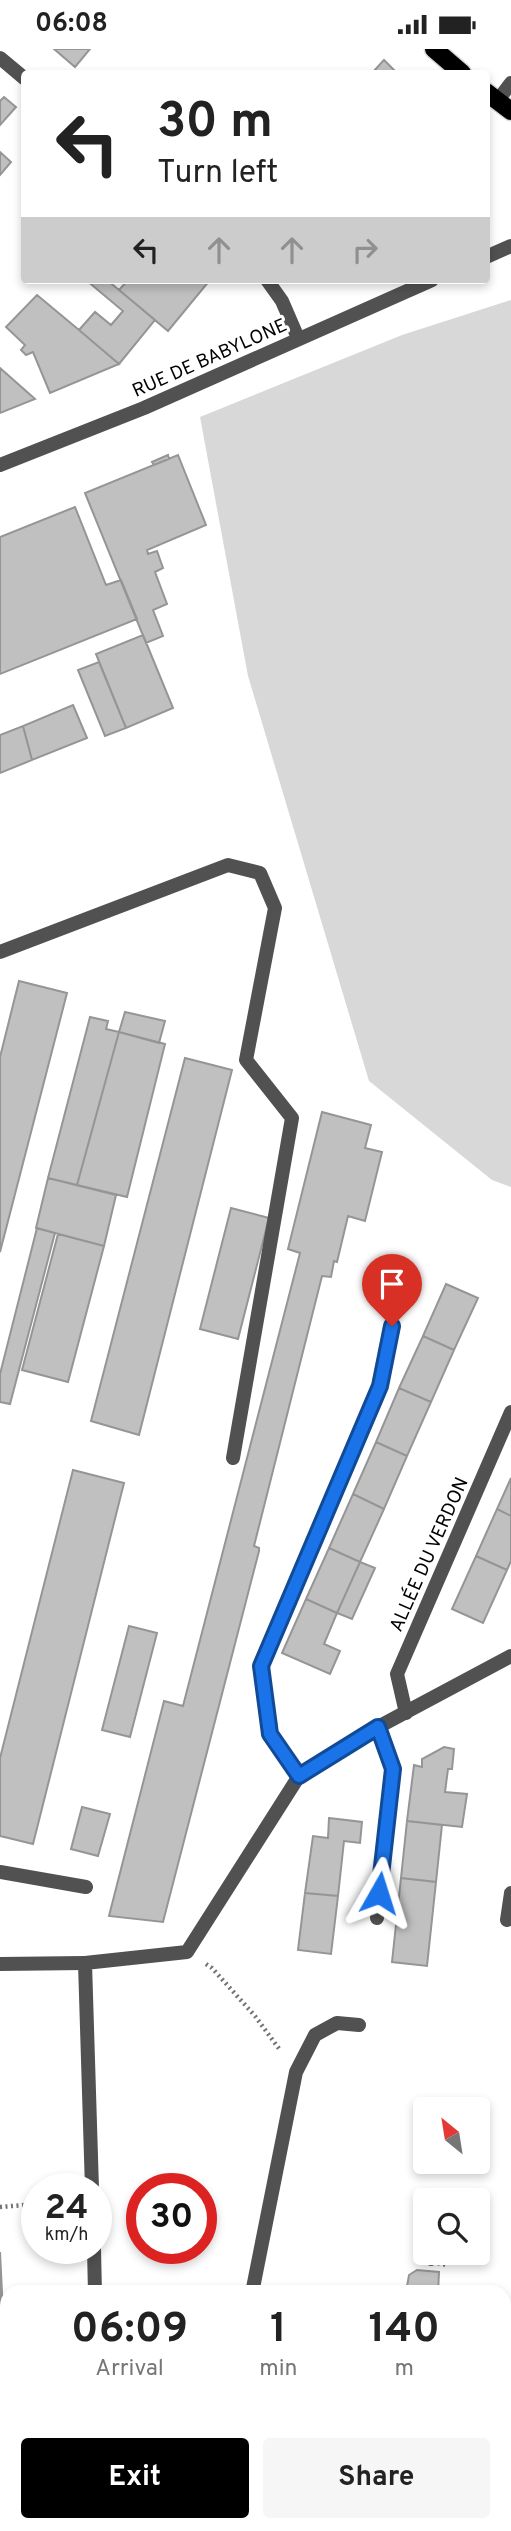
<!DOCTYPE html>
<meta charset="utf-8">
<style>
body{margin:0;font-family:Overpass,sans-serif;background:#f6f6f6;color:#222;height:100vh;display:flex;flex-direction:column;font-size:26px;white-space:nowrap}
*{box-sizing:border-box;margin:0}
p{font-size:23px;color:#767676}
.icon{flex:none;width:38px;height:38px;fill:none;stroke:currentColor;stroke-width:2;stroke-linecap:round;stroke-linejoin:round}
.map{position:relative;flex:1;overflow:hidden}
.panel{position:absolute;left:0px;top:2236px;width:511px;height:247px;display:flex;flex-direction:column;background:#fff;border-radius:21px 21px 0 0;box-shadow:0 4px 10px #0003}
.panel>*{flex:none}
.guide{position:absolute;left:21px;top:21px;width:469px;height:214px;border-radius:7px;box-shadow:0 4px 10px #0003;background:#fff;color:#222;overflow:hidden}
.needle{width:46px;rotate:330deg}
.buttons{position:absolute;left:413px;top:2048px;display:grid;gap:14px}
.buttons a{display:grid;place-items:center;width:77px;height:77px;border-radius:7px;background:#fff;box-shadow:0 4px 10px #0003;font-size:35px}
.speed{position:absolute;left:21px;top:2124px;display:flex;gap:14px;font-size:35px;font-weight:700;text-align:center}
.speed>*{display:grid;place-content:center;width:91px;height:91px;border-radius:50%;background:#fff;box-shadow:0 4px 10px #0003;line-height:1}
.speed small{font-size:18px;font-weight:400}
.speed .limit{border:10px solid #d22;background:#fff;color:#111}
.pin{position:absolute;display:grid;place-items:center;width:60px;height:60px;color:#fff;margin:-72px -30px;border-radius:50% 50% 50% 0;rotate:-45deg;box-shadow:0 0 7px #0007}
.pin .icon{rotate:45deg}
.me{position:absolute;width:77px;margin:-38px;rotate:6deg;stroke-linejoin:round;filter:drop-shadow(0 0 5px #0008)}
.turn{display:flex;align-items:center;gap:24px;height:147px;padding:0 21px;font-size:32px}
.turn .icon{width:91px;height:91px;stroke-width:2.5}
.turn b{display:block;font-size:49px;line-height:60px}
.lanes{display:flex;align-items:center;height:66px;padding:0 21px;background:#0003;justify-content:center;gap:35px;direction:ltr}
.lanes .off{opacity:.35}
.eta{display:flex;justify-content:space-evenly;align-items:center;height:119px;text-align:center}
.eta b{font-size:42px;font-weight:700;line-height:49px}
.button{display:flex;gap:14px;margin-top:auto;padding:14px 21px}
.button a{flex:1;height:80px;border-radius:7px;background:#000;color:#fff;font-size:28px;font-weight:700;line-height:80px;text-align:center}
.button a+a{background:#f6f6f6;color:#222}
.status{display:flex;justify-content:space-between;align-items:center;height:49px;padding:0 35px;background:#fff;direction:ltr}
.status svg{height:19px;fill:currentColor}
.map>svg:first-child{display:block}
</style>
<div class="status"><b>06:08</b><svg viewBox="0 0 49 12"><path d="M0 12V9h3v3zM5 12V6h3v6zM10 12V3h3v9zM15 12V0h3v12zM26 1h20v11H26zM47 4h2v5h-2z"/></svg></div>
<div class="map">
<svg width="511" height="2482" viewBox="0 0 511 2482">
<rect width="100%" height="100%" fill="#fff"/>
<path fill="#d8d8d8" d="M511,251V1138L492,1131L369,1032L248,627L200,368L402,286Z
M504,2437L511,2438V2482H370L369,2476H504Z"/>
<path fill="#c0c0c0" stroke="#959595" stroke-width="2" d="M54,0H90L75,18Z
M384,11L397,24H372Z
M4,48L16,58L0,76V52Z
M0,103L11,113L0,126Z
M86,231H107L155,271L119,315L79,281L95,263L111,276L123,262Z
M128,231H210L168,282L119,241Z
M37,246L79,281L119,315L50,344L33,303L26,306L21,301L25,296L6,278Z
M0,319L35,350L0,364Z
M168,406L169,410L154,416L152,413Z
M178,406L206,476L147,501L148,505L157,502L163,519L155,523L167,555L153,561L163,587L146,594L85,444Z
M75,458L106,536L121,531L137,570L0,625V488Z
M143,586L173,659L126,679L96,605Z
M99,613L126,679L105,687L78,621Z
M73,656L87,689L32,711L23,677Z
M23,677L32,711L0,724V686Z
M19,932L67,944L0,1203V1008Z
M125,963L165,972L159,994L119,983Z
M90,968L108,972L106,980L119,983L77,1136L48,1129Z
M119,983L165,995L127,1148L77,1136Z
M185,1009L232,1021L139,1386L91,1372Z
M322,1063L371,1076L365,1099L382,1103L365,1172L348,1167L337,1213L334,1212L331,1228L322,1227L254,1497L259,1499V1502L163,1873L109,1867L164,1652L183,1657L300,1204L288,1200Z
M48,1129L116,1146L104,1197L36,1179Z
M231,1159L269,1169L238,1290L200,1280Z
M37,1179L55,1184L10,1355L0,1353V1325Z
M58,1185L104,1197L68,1333L22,1321Z
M446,1235L478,1249L454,1301L423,1287Z
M423,1287L454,1301L431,1353L399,1339Z
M399,1339L431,1353L407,1407L376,1393Z
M376,1393L407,1407L384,1460L353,1445Z
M73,1421L124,1434L33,1795L0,1787V1709Z
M511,1429V1467L497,1460Z
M353,1445L384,1460L360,1513L329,1499Z
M497,1460L511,1467V1512L507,1521L476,1507Z
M329,1499L360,1513L337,1564L306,1550Z
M476,1507L507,1521L483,1574L452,1560Z
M360,1513L375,1519L352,1570L337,1564Z
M306,1550L337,1564L324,1595L340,1602L330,1625L282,1604Z
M129,1577L157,1584L130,1688L102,1681Z
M444,1698L454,1700L452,1720H448L445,1743L467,1745L462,1778L407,1772L414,1716L422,1718V1710Z
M82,1758L110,1765L98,1807L71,1800Z
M329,1769L362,1773L360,1794L344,1792L338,1847L305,1844L313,1787L328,1789Z
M407,1772L442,1776L436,1833L401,1829Z
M401,1829L436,1833L427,1917L392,1913Z
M305,1844L338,1847L331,1905L298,1901Z
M0,2203L3,2264H0Z
M417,2221L439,2223L438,2244H400L406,2243L409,2226Z
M504,2278L511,2279V2336L504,2335Z
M7,2419V2461L0,2462V2420Z
M263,2476H322V2482H264Z"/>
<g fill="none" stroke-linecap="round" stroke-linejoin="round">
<g stroke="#dbdbdb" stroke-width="21">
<path id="primary" d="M434,0L462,24
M486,43L511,62"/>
</g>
<path stroke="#737373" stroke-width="4.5" stroke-dasharray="2 3.5" stroke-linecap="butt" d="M206,1915L212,1919L255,1967L280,2001
M0,2158L37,2155
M431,2217V2213L448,2216L451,2203"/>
<path stroke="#515151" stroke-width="14" d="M0,903L228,816L260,824L275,859L246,1011L292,1069L233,1409
M0,1823L86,1838
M252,2244L296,2023L315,1986L337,1974L359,1976"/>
<path stroke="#515151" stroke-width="14" d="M0,9L24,29
M498,51L511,34
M267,231L282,252L298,289
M406,1664L397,1625L511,1363
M299,1727L269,1685L261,1617L380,1337L392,1277
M377,1869L392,1720L378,1678
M507,1871L511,1844
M0,1915L85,1914"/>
<path stroke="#515151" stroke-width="14" d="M486,208L511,197
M0,416L144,359L432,231
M92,2140L85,1914L187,1903L299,1727L378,1678L511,1607
M94,2200L95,2244
M0,2395L7,2394
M504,2404L511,2405"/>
<use href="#primary" stroke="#000" stroke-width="18"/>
</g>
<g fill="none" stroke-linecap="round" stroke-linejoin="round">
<g stroke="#114b97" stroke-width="18">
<path id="route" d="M379,1844L393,1720L378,1678L299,1727L270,1685L261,1617L380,1337L392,1277"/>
</g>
<use href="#route" stroke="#1a73e8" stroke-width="12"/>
</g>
<g text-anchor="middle" stroke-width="6" stroke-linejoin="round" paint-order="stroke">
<g font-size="19" fill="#000" stroke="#fff">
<text transform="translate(209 308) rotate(-24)" y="7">RUE DE BABYLONE</text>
<text transform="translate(428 1505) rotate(-66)" y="7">ALLÉE DU VERDON</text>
</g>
</g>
</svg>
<div class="buttons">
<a><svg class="needle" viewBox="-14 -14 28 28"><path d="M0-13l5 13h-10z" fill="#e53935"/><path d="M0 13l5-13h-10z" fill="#767676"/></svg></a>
<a><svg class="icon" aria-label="search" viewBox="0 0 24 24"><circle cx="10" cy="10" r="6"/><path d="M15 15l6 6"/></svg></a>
</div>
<div class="speed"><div>24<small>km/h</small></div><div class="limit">30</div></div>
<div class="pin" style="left:392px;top:1277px;background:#d93025"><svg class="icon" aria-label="arrive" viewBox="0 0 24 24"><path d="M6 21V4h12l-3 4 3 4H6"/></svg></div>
<svg class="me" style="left:379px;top:1844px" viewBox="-20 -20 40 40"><path d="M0-17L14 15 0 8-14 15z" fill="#1a73e8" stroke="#fff" stroke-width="4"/></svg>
<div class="guide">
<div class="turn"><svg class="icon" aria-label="left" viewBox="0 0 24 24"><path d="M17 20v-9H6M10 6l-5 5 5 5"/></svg><div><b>30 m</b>Turn left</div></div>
<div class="lanes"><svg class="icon" aria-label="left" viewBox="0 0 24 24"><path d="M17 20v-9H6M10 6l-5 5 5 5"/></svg><svg class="icon off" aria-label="ahead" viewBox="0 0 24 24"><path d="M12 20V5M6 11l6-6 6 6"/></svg><svg class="icon off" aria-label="ahead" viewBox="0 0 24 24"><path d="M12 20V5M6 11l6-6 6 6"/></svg><svg class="icon off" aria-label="right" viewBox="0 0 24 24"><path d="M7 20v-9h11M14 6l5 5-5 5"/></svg></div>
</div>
<section class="panel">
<div class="eta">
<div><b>06:09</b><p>Arrival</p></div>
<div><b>1</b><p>min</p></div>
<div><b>140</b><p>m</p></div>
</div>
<div class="button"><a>Exit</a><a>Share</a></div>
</section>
</div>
